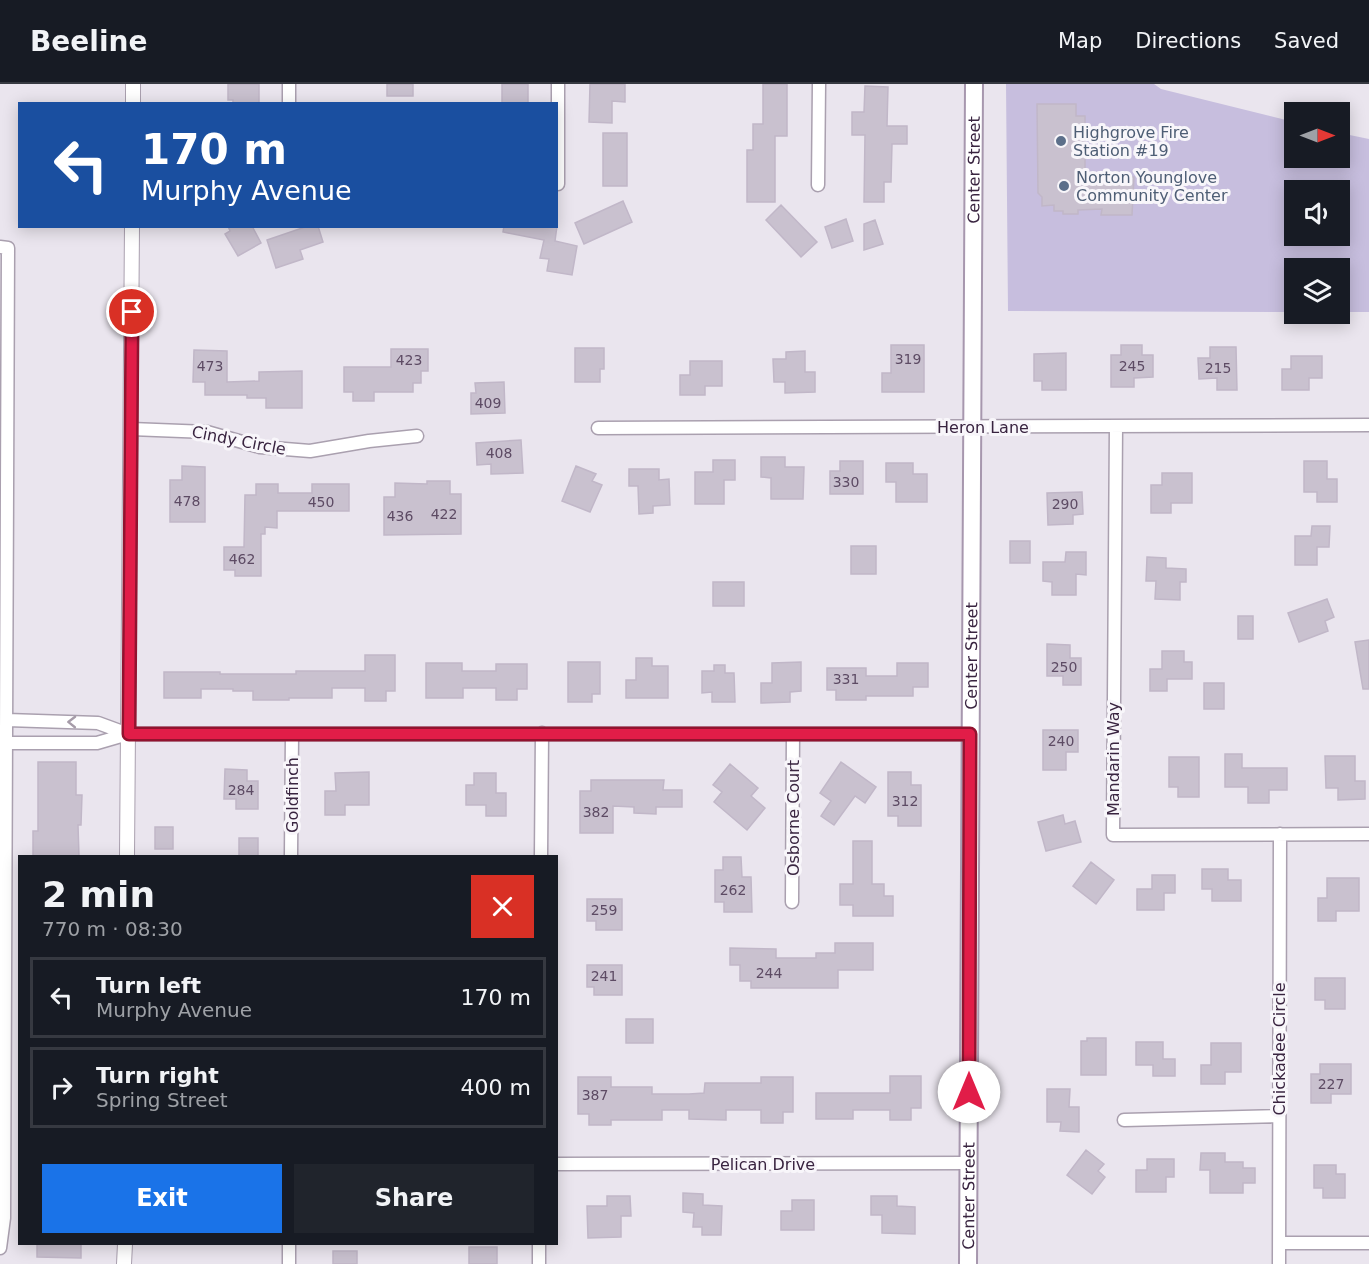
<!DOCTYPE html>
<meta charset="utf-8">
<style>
body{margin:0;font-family:"DejaVu Sans",sans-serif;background:#20242c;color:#f1f3f6;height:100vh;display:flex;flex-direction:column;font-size:22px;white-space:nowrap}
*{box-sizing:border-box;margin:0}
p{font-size:20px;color:#9ea1a6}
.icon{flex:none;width:33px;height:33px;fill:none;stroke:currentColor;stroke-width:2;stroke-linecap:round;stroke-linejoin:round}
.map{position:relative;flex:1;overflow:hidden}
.panel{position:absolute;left:18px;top:771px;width:540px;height:390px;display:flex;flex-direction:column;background:#171b24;border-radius:0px;box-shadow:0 3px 15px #0003}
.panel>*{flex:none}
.banner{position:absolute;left:18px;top:18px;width:540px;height:126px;border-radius:0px;box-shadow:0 3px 15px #0003;background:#1a4fa0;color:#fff;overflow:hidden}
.needle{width:39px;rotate:90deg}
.controls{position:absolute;left:1284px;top:18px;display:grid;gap:12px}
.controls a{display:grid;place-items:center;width:66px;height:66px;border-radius:0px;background:#171b24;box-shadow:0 3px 15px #0003;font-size:30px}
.pin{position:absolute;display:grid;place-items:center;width:51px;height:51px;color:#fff;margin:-26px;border:3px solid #fff;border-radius:50%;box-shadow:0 2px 6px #0007}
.me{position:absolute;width:66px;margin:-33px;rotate:0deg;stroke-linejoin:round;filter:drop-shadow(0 0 4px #0008)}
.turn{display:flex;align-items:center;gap:21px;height:126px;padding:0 24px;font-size:27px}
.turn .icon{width:78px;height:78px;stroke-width:2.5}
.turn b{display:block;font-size:42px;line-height:51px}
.round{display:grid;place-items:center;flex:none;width:63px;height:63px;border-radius:0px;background:#20242c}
.summary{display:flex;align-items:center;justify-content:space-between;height:102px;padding:0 24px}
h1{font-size:36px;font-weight:700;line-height:45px}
.cta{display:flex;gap:12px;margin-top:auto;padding:12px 24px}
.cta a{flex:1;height:69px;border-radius:0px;background:#1a73e8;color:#fff;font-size:24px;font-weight:700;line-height:69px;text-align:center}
.cta a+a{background:#20242c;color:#f1f3f6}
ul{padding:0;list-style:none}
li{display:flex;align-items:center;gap:18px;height:81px;margin:0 12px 9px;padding:0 12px;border:3px solid #363941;border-radius:0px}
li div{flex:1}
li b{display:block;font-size:22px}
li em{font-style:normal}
header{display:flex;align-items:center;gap:36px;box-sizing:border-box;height:84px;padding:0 30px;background:#171b24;border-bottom:2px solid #363941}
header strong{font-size:28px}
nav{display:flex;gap:33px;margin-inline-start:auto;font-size:21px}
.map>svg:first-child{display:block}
</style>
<header>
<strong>Beeline</strong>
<nav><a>Map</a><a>Directions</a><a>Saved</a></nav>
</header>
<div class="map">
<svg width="1369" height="1180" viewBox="0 0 1369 1180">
<rect width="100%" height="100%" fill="#eae5ee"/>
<path fill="#c7bede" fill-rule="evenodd" d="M1006,0H1154L1161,5L1294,38V74H1340V49L1369,55V228H1340V184H1294V228L1008,227ZM1294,106H1340V152H1294Z"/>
<path fill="#c9c1cf" stroke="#c1b7c8" stroke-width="1.5" d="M228,0H259V20H233V16H228Z
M387,0H413V12H387Z
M502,0H528V20H502Z
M590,0H625V18L612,17V39L589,38Z
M763,0H787V52H775V118H747V66H753V40H763Z
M865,2L888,3L887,42H907V60H892L891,98H884V118H864L865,51H852V28H864Z
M1037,20H1076V32H1085V94L1134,93L1132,131H1101L1102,125L1078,126V130H1063V127H1054V121L1042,122V113L1038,109Z
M603,49H627V102H603Z
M623,117L632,138L584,160L575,139Z
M781,121L817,158L801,173L766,136Z
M846,135L853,157L832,164L825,143Z
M875,136L883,160L864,166V140Z
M228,142H252L261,159L238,172L225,150L230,147Z
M308,142H318L323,158L300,166L303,175L276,184L267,156Z
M504,142H557L555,157L577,162L572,191L547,187L549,175L540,174L544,156L503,148Z
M891,261H924V308H882V289H891Z
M1121,261H1142V271H1153V293L1134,294V303H1111V271H1121Z
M1210,263H1236L1237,306H1217V294L1199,295L1198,274H1210Z
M575,264H604V285H600V298H575Z
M391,265H428V287H421V299H413V308H374V317H353V308H344V283H391Z
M194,266L227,267V298L259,297V288L302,287V324H266V314H247V311H205V298H193Z
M805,267V288H815V308L785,309V298H774L773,275H786V268Z
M1066,269V306H1042V297H1034V270Z
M1291,272H1322V294H1309V306H1282V285H1291Z
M690,277H722V302H705V311H680V291H690Z
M504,298L505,329L471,330V309H476L475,299Z
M521,356L523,389L491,390V380L477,381L476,359Z
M761,373H785V383H804L803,415H771V394L761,393Z
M713,376H735V396H724V420H695V388H713Z
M840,377H863V410H830V387H840Z
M1304,377H1327V395H1337V418H1317V408H1304Z
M886,379H913V390H927V418H896V398H886Z
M182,382L205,383V438H170V396H182Z
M576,382L596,390L592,397L602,401L590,428L562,417Z
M629,385H659V396L669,395L670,421L653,422V429L639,430L638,402H629Z
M1162,389H1192V419H1171V429H1151V401H1162Z
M427,397H450V410H461V450L384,451V413H395V399L427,400Z
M256,400H278V409H312V400H349V427H277V444L265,443V450H261V492H235V486H224V463H244L245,411H256Z
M1082,408L1083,430L1073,431V440L1048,441L1047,409Z
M1312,442H1330L1329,463H1317V481H1295V452H1311Z
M1010,457H1030V479H1010Z
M851,462H876V490H851Z
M1066,468H1086V491L1076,490V511H1052V498L1043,497V478H1065Z
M1147,473L1166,474V484L1186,485V498H1180V516L1155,515L1156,497H1146Z
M713,498H744V522H713Z
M1327,515L1334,533L1325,537L1328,547L1299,558L1288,529Z
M1238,532H1253V555H1238Z
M1369,556V605H1363L1355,558Z
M1047,560L1070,561V574H1081V601H1063V592H1047Z
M1162,567H1184V578H1192V595H1167V607H1150V585H1162Z
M365,571H395V607H386V617H365V604H332V614H289V616H253V607H233V605H201V614H164V588H220V590H296V587H365Z
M636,574H652V582H668V614H626V596H636Z
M568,578H600V610H592V618H568Z
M801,578V607L790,608V618L761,619V599H772V579Z
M426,579H462V587H496V580H527V605H517V616H496V604H463V614H426Z
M897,579H928V603H913V612H866V616H836V606H827V584H866V592H897Z
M714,581H725V589H734L735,618H712V608L702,609V587H714Z
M1204,599H1224V625H1204Z
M1043,646H1078V668H1066V686H1043Z
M1225,670H1242V684H1287V706H1269V719H1248V703H1225Z
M1325,672H1355V697H1365V715L1338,716V704H1326Z
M1169,673H1199V713H1178V703H1169Z
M38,678H76V711H82L81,741H78L79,772H33V747H38Z
M841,678L876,703L865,719L855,712L834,741L821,732L831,717L820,709Z
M730,680L758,704L751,712L765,724L747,746L714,718L722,708L713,701Z
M225,685L247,686V697H258V725H236V715H224Z
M369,688V721H345V731H325V707H336L335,689Z
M888,688H911V701H921V742H898V732H888Z
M474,689H496V709H506V732H486V721H466V701H474Z
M591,696H664L663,706H682V723H656V730L634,729V723L613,722V749H580V707H591Z
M1063,731L1065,740L1075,737L1081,758L1046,767L1038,738Z
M155,743H173V765H155Z
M239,754H258V772H239Z
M853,757H872V800H884V812H893V832H853V821H840V800H853Z
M723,773H741L742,793H751L752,828H724V818H715V786H723Z
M1091,778L1114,796L1096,820L1073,802Z
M1202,785H1228V796H1241V817H1212V805H1202Z
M1152,791H1175V809H1164V826H1137V805H1152Z
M1327,794H1359V827H1336V837H1318V814H1327Z
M587,815H622V846H596V837H587Z
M835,859H873V886H838V904H751V897H740V881H730V864L776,865V874H816V869H835Z
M587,881H622V911H594V903H587Z
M1315,894H1345V925H1325V916H1315Z
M626,935H653V959H626Z
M1087,954H1106V991H1081V957H1087Z
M1136,958H1163V975H1175V992H1153V981H1136Z
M1211,959H1241V988H1225V1000H1201V981H1211Z
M1320,980H1351V1010H1331V1019H1311V990H1320Z
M890,992H921V1024H911V1036H890V1026H853V1035H816V1009H890Z
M578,993H611V1003H652V1010H689L704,1009L705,999H761V993H793V1028H783V1039H761V1026H726V1036L689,1035V1026H662V1036H611V1041H589V1030H578Z
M1047,1005H1070L1069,1023H1079V1048L1060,1047L1061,1038H1047Z
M1086,1066L1104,1080L1098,1087L1105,1093L1092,1110L1067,1091Z
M1201,1069H1225V1078H1243V1084H1255V1099H1243V1109H1210V1086H1200Z
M1147,1075H1174V1093H1166V1108H1136V1086H1147Z
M1314,1081H1336V1090H1345V1114H1323V1104H1314Z
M683,1109L703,1110V1121L722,1122L721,1151H702V1143H693L694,1129L683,1128Z
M607,1112H630L631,1132H621V1153L588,1154L587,1122H607Z
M871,1112H897V1122L915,1123V1150L882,1149V1131H871Z
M792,1116H814V1146H781V1127H792Z
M37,1160H81V1174L37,1173Z
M469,1163H497V1180H469Z
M333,1167H357V1180H333Z"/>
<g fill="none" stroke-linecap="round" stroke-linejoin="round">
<g stroke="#aaa0af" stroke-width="15">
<path id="minor" d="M289,20V0
M558,100V0
M818,101L819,0
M0,163L8,164L4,1134L0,1164
M1116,342L1113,751L1369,750
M598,344L1369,341
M131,345L207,348L260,363L310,367L369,357L417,352
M7,636L98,639L128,650
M6,659H97L128,650H970
M291,772L292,650
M541,772L542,649
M792,818L793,650
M1124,1036L1279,1032
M556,1080L969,1079
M1280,1159H1369
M289,1180V1160
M539,1180V1160
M1279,1180L1280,750"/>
</g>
<g stroke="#aaa0af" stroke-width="16">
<path id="tertiary" d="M133,20V0
M127,772L132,142
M124,1180L125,1160"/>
</g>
<g stroke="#a797ae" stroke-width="20">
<g id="secondary">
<path id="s1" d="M968,1180L974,0"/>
</g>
</g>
<use href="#minor" stroke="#fff" stroke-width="12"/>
<use href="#tertiary" stroke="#fff" stroke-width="14"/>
<use href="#secondary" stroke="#fff" stroke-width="16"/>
</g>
<defs><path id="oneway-chevron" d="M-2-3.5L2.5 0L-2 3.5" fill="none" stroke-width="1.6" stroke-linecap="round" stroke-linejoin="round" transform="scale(1.5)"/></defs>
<use stroke="#a69ca9" href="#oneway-chevron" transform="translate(72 638) rotate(-179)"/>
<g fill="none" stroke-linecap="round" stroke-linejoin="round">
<g stroke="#92132f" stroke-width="15">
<path id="route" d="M132,228L129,650H970L969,1008"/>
</g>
<use href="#route" stroke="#e11d48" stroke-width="10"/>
</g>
<g fill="#5c6f8a" stroke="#f8f6fa" stroke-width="2">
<circle cx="1061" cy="57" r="6"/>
<circle cx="1064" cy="102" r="6"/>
</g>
<g text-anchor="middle" stroke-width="6" stroke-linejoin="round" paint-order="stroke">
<g font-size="14" fill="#5d4b64">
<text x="908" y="280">319</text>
<text x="409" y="281">423</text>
<text x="210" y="287">473</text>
<text x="1132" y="287">245</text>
<text x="1218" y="289">215</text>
<text x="488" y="324">409</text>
<text x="499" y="374">408</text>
<text x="846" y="403">330</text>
<text x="187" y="422">478</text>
<text x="321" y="423">450</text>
<text x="1065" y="425">290</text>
<text x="444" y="435">422</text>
<text x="400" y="437">436</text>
<text x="242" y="480">462</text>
<text x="1064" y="588">250</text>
<text x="846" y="600">331</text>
<text x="1061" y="662">240</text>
<text x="241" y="711">284</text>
<text x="905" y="722">312</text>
<text x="596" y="733">382</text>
<text x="733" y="811">262</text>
<text x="604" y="831">259</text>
<text x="769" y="894">244</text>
<text x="604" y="897">241</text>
<text x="1331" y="1005">227</text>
<text x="595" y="1016">387</text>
</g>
<g font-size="16" fill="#4e5e75" stroke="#f8f6fa" text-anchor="start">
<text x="1073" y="54">Highgrove Fire<tspan x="1073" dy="18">Station #19</tspan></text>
<text x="1076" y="99">Norton Younglove<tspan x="1076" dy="18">Community Center</tspan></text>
</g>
<g font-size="16" fill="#392440" stroke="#f8f6fa">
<text dy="6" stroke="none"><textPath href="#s1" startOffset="1094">Center Street</textPath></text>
<text x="983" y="349">Heron Lane</text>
<text transform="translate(239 356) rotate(11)" y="6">Cindy Circle</text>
<text dy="6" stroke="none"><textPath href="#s1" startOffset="608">Center Street</textPath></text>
<text transform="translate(1113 675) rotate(-90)" y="6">Mandarin Way</text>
<text transform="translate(292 711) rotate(-90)" y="6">Goldfinch</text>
<text transform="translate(793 734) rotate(-90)" y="6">Osborne Court</text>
<text transform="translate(1279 965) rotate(-90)" y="6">Chickadee Circle</text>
<text x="763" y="1086">Pelican Drive</text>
<text dy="6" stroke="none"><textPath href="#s1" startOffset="68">Center Street</textPath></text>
</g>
</g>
</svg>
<div class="controls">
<a><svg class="needle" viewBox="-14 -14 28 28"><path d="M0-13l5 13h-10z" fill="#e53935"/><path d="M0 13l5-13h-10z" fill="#9ea1a6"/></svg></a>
<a><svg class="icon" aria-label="sound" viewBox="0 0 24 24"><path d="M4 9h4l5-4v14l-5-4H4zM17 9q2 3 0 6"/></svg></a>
<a><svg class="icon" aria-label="layers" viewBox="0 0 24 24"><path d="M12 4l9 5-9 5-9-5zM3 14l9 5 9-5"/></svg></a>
</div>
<div class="pin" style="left:132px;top:228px;background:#d93025"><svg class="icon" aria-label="arrive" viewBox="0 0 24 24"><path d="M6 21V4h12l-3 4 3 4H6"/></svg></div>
<svg class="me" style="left:969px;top:1008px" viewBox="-20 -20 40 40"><circle r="19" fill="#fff"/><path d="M0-13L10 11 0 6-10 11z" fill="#e11d48"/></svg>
<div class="banner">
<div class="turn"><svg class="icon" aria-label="left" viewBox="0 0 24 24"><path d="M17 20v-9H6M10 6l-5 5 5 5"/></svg><div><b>170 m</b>Murphy Avenue</div></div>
</div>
<section class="panel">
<div class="summary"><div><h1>2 min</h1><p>770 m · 08:30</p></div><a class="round" style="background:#d93025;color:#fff"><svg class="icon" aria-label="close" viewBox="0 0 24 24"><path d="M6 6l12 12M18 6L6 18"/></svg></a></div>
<ul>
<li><svg class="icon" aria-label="left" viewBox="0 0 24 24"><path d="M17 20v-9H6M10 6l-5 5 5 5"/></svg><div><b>Turn left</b><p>Murphy Avenue</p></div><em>170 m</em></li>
<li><svg class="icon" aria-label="right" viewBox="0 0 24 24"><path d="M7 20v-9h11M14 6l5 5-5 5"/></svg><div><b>Turn right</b><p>Spring Street</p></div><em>400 m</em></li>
</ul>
<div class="cta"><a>Exit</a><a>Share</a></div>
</section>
</div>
